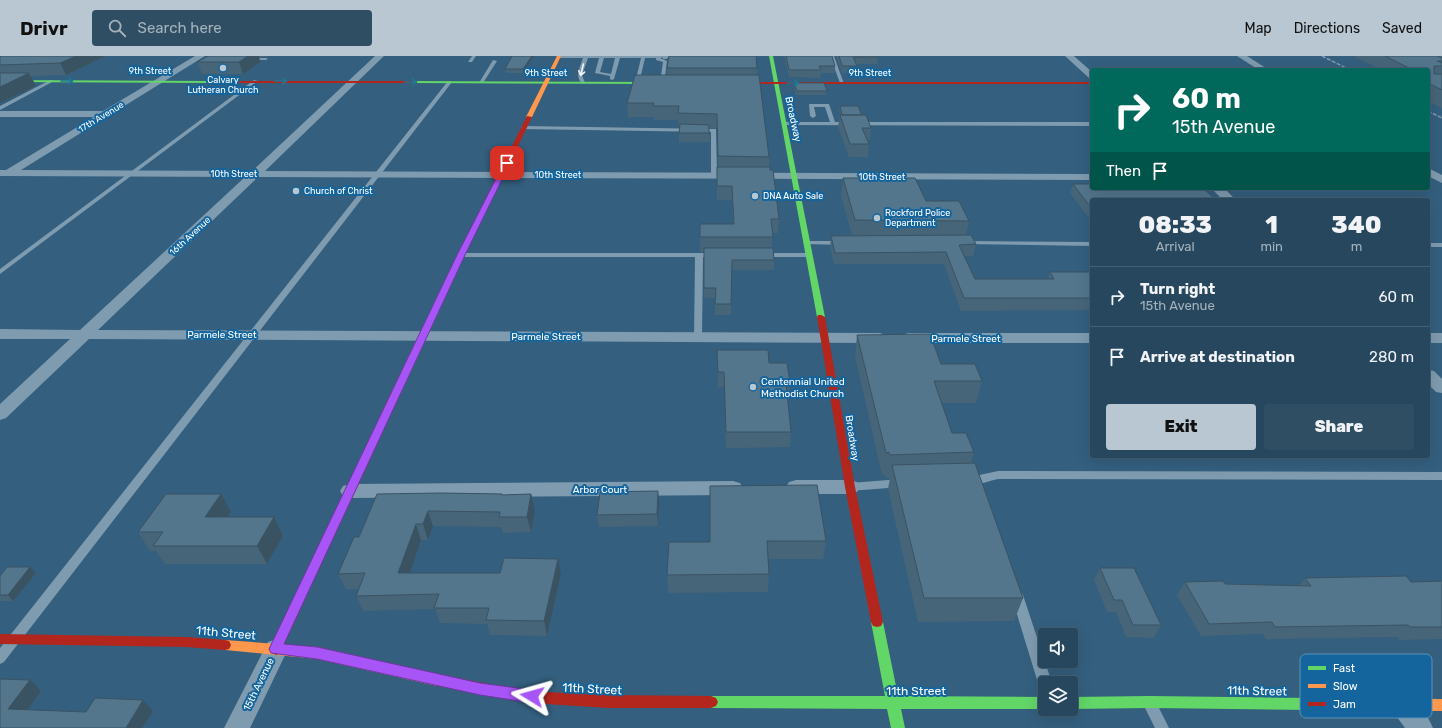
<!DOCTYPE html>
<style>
body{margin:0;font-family:Rubik,sans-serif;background:#2f4e64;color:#f1f3f6;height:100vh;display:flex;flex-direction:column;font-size:15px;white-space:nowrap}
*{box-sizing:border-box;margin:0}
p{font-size:13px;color:#a4b2bc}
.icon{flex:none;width:22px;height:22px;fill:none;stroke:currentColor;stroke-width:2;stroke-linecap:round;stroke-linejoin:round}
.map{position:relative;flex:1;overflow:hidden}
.sheet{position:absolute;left:1090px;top:142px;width:340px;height:260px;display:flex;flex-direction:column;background:#27475e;border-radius:4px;box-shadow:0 4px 16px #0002,0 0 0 1px #435f73}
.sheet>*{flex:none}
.hud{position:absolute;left:1090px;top:12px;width:340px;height:122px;border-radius:4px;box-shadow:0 4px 16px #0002,0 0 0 1px #435f73;background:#00695c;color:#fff;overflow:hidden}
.controls{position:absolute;left:1038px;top:572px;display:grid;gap:8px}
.controls a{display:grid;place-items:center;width:40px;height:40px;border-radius:4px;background:#27475e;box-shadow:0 4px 16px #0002,0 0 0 1px #435f73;font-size:20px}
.pin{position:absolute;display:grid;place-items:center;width:34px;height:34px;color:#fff;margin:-17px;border-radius:8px;box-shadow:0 2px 6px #0006}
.me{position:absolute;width:44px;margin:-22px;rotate:278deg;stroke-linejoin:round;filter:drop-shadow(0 0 3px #0008)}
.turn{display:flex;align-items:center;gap:14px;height:84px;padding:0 16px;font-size:18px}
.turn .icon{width:52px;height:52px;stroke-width:2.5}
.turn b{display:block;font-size:28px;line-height:34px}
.then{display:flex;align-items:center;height:38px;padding:0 16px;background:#0003;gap:8px;font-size:15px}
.eta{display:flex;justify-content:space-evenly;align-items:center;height:68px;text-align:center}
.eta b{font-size:24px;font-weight:800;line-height:28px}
.primary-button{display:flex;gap:8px;margin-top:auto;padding:8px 16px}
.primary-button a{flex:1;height:46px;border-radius:4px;background:#b8c7d2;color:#111;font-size:16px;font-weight:800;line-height:46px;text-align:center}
.primary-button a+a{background:#2f4e64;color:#f1f3f6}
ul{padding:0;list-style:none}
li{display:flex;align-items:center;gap:12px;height:60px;padding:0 16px;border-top:1px solid #435f73}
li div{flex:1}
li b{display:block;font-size:15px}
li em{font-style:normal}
header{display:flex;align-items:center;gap:24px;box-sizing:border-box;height:56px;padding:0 20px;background:#b8c7d2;color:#111}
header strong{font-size:19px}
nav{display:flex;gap:22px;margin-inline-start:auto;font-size:14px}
.search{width:280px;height:36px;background:#2f4e64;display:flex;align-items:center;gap:10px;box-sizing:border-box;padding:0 14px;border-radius:4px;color:#a4b2bc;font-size:15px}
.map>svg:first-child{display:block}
</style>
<header>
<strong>Drivr</strong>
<div class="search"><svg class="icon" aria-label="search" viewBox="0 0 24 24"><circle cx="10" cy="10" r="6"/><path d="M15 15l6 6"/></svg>Search here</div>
<nav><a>Map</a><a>Directions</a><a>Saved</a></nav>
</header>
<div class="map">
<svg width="1442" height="672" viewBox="0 0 1442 672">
<rect width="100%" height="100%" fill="#345f7e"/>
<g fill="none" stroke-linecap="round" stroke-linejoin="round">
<path fill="#7f9baf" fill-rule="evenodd" d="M472,0H476L472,6H468Z
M557,0H667L668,1L660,2L667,5L664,28L660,27L663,6L656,4V2H645L641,19L642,27L640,28L638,27L637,19L641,2H620L614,23L612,24L610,23V20L595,17L599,2H588L582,19L585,27L583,28C574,22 580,11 583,2H558L556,1ZM604,2H615L611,18L600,16Z
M830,0H834L844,28L840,27Z
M248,2H266L268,3L266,4H246Z
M493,4L497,5L483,27H479Z
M50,24L54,25L0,54V50Z
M254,24L258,25L0,218V213Z
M448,25L452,26L4,606L0,608V592Z
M809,48H829L835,66H1092V70L782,69V67L784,66H830L825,51H814L816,60L813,62L810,60Z
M523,70L716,73L717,120L714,122L711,120V76L521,73V71Z
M807,185H843L846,187L843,189L805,188L804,187Z
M963,185L1092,186V190L961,188L960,187Z
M1428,187H1442V191H1428Z
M458,197H716L720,199L716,201H703L702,281L698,283L694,281L695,201H461L457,199Z
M760,197H809L813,199L809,201H763L759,199Z
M998,415L1442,416V424L998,423C988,425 976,431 966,428L965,425L966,422L970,421Z
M901,423L905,424L906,427L905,430L901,431L850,435L846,434L845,431L846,428L850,427Z
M1017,534L1021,536L1023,539L1052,627H1045V633L1040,631L1038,627L1011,539L1013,536Z
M1151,644L1156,646L1169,672H1155L1144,650L1146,646Z"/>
<path fill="#7f9baf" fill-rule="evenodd" d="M195,0H205L21,114L252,115L375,0H384L265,115L1092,118V124L258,121L98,274L880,277L886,279L888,282L886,285L880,287L89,283L6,362L0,364V348L70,283H0V273L80,274L245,121L0,120V114H6L94,61H0V55H103Z
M663,0H671L666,3H663Z
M1065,0H1074L1092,16V23L1089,22Z
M1237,0H1247L1269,14H1259Z
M1428,112L1442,119V127L1428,120Z
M1211,132H1224L1236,144H1223Z
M908,277H1092V287H908L902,285L900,282L902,279Z
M1428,277H1442V287H1428Z
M1428,314L1434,315L1442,323V337L1436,336L1428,328Z
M796,424H850L857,426L860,431L857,436L850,438H796L789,436L786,431L789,426Z
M733,425L740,427L743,432L740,437L733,439L350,442L343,440L340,435L343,430L350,428Z
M276,583L284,586L288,593L250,672H224L268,586Z
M1403,637C1417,643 1427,658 1433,672H1405L1394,657L1390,649L1394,641Z"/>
<path fill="#63d668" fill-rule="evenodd" d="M769,0H773L825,261L821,263L817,261Z
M0,24L214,25L216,26L214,27L0,26Z
M411,25L663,26L665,27L663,28L413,27H411Z
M457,199H460L464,201L401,337L399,339H393L391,337Z
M877,561L881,562L883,566L898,640L1045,641L1046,653H901L905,672H891L887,653L711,652L706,650L704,646L706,642L711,640H885L871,566L873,562Z
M1150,640L1308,642L1313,644L1315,648L1313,652L1308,654L1150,652L1071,653H1070L1071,641Z"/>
<path fill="#ff974d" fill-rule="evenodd" d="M557,0H561L532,61L527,62L526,61Z
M225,584L317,591L437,618L442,620L444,624L442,628L437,630L317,603L225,594L221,593L219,589L221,585Z
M1308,642L1442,643V655L1308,654L1303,652L1301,648L1303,644Z"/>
<path fill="#b3261e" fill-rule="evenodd" d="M214,25H413L415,26L413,27H212V26Z
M727,26H1092V28H727Z
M527,60L532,61L464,201L460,203H457L456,201Z
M818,259H821L825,261L855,431L883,566L881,570L877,571L873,570L871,566L845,431L817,261Z
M396,334L401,337L280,597L276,599L272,597L270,593L272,589L391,337Z
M0,578L186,581L225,584L229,585L231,589L229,593L225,594L186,591L0,588Z
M437,618L505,631L546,636L608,639L711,640L716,642L718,646L716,650L711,652H608L546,648L505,643L437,630L432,628L430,624L432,620Z"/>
<path stroke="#7f9aae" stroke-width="1.5" stroke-dasharray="4 1.5" stroke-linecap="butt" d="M1322,0L1350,14
M1428,55L1442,62"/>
</g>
<path fill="#476579" d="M0,0H105L66,19L31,20L36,30L0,47Z
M208,0H268L267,1H259L260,6L243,18H202L197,6Z
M512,0H534L523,17H506L505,13Z
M784,0H832L835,10V17H821L820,22L789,21Z
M836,0H878V1L877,8H856L857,10L856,17H842Z
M1353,0H1442V52L1428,45V14H1381Z
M667,12H757V19L769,101V111L779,163L778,177H772V192L774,204V214H731V259H715V242H704V196H700V168H733L732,144H717V111H718L717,72H709L710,86H679V71L678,64H654V61H628L627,47L667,19Z
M794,27L827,35L826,39H796L794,32Z
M840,50L862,59L871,72L870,84H867L869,88L868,101H849L838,71L840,59H841L839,54Z
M843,122L926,145L969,165L966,179L976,188L973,200H964L975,223H1048L1050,216L1092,218V254L961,255L944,208H834L830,191L831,180L852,179L841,140Z
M1073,128L1092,144V166L1070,137Z
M857,279L941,308L982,325L976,347H942L952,377L974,396L971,407L1023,542L1014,565L918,566L888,433L890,422H885V419H882L855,300Z
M717,294L769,307L790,327L789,342H787L791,376L790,391L726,392L724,331L718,332Z
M440,437L502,438V439L531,438L535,454L531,476L503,477L501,471L433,470L428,484H421L410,517L561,518L547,580L490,579L487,568L440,567L435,553L363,555L356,540L358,533H346L338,518L359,481Z
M659,448L658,470L599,471L597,459Z
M231,456L228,461H274L283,480L267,508H165L156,495H150L138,476Z
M826,485L823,503H768L769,518L768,536L668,537L667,519L669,486Z
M1100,512L1161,569L1154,582L1126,581L1116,556H1107L1094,524Z
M36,517L13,545H0V520Z
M1305,522L1411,526L1442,525V583L1399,584L1397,581L1266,583L1263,578L1201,580L1177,539L1185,526L1299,530Z"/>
<path fill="#3a5363" d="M76,0H105L66,19L60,7Z
M248,0H259L260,6L243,18L239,6Z
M532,0H534L523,17V13Z
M29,17L36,30L0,47V31Z
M658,435L659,448L658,470L657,458Z
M221,438L231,456L216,480L205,461Z
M531,438L535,454L531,476L527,461Z
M428,455L433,470L428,484L423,468Z
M274,461L283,480L267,508L257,490Z
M416,468L421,484L405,532L398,517Z
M558,503L561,518L547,580L544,565Z
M30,511L36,517L13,545L8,539Z
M30,624L41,635L20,664L8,653Z
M143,644L153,655L142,672H126Z"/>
<path fill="#53768d" stroke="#3a5363" d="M0,0H76L60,7L0,9Z
M208,0H248L239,6H197Z
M512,0H532L523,13H505Z
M669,0H756L757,12H667Z
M786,0H832L835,10H819L821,14H789Z
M839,0H878V1H853L857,10H842Z
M1385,0H1437L1442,2V5H1437L1442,7V10H1434V18H1442V34L1428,27V22H1429L1428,21V14H1413Z
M0,17H29L0,31Z
M635,19H759L769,101L718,100L717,58L678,57L679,50H653L654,47H627Z
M794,27H824L827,35H797Z
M840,50H858L862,59H842Z
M840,59H866L871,72H862L869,88H850Z
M680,68L709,69V77H679Z
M717,111H770V114H773L779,163H771L773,181H700V168H734L732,130H717Z
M843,122H915L926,145H959L969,165L855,164Z
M1073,128H1092V132H1203L1216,144H1092V153Z
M971,179L976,188L959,189L975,223H1054L1050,216H1091L1092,218V242H964L946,196L835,197L831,180Z
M704,192H773L774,204H732L731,248H715L716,232H704Z
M930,278L941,308H975L982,325H934L952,377H966L974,396L890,399L889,396L886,397L857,279Z
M717,294H768L769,307H787L790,327H786L791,376H726L724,316H718Z
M975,407L1023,542H924L892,409Z
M817,429L826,485H767L769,518L667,519L669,486H710V430Z
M658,435L657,458L597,459L600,436Z
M440,437L502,438V439L531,438L527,461H499L500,456L428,455L423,468H416L398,517H500L504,502L558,503L544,565L486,564L489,552H434L439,538L356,540L365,517L338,518L354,481H359L377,438Z
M166,438H221L205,461H274L257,490H153L163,476H138Z
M7,511H30L8,539H0V520Z
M1100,512H1134L1161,569H1133L1122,544H1114Z
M1406,520L1411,526L1442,525V571H1410L1408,569L1275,571L1272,566L1209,568L1185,526L1223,525L1225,528L1311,530L1305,522Z
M0,623L30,624L8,653L86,656L95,642L143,644L126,672H0Z"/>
<defs><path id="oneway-shaft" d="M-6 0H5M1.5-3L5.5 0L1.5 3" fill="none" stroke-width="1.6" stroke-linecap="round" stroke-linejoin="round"/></defs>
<use stroke="#f2f5f7" href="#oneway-shaft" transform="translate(582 14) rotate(103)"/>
<g stroke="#207695">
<use href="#oneway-shaft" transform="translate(67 25)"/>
<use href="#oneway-shaft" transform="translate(281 25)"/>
<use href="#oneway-shaft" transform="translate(411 26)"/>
<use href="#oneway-shaft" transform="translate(793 27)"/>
</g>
<path fill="#a855f7" stroke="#6d37a1" d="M507,105L510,107L465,199L284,588L317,591L480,627L532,634L537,636L538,640L537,645L532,647L480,639L317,603L271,597L269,593L457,199L504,107Z"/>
<g fill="#b8c7d2" stroke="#14659d" stroke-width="1.5">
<circle cx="223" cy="12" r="4"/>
<circle cx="296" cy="135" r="4"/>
<circle cx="755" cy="140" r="4"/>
<circle cx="877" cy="162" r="4"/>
<circle cx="753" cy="331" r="4"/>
</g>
<g text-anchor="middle" stroke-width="4" stroke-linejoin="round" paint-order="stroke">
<g font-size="9" fill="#fff" stroke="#14659d">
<text x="150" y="18">9th Street</text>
<text x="546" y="20">9th Street</text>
<text x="870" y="20">9th Street</text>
<text transform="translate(101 61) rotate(-31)" y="3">17th Avenue</text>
<text x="234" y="121">10th Street</text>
<text x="558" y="122">10th Street</text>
<text x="882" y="124">10th Street</text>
<text transform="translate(190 180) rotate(-43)" y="3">16th Avenue</text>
</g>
<g font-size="9" fill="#fff" stroke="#14659d" text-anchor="start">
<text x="223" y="27" text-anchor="middle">Calvary<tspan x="223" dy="10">Lutheran Church</tspan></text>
<text x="304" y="138">Church of Christ</text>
<text x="763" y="143">DNA Auto Sale</text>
<text x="885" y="160">Rockford Police<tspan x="885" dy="10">Department</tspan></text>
</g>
<g font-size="10" fill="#fff" stroke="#14659d">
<text transform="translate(794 63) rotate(78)" y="4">Broadway</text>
<text x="222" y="282">Parmele Street</text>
<text x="546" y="284">Parmele Street</text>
<text x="966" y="286">Parmele Street</text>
<text transform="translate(853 382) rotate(81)" y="4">Broadway</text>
<text x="600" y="437">Arbor Court</text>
<text transform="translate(258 628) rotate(-64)" y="4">15th Avenue</text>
</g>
<g font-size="10" fill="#fff" stroke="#14659d" text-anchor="start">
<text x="761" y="329">Centennial United<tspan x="761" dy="12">Methodist Church</tspan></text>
</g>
<g font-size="12" fill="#fff" stroke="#14659d">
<text transform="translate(226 577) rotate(5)" y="4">11th Street</text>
<text transform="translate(592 633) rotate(3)" y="4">11th Street</text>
<text x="916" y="639">11th Street</text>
<text transform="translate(1257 635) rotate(1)" y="4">11th Street</text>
</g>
</g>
<rect x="1300" y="598" width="132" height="64" rx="6" fill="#14659d" stroke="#5a93ba" stroke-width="1"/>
<rect x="1308" y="610" width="18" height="4" fill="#63d668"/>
<rect x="1308" y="628" width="18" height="4" fill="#ff974d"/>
<rect x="1308" y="646" width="18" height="4" fill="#b3261e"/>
<g font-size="11" fill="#fff">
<text x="1333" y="616">Fast</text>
<text x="1333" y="634">Slow</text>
<text x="1333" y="652">Jam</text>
</g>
</svg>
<div class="controls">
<a><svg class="icon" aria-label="sound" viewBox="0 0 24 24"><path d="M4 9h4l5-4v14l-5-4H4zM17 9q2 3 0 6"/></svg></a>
<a><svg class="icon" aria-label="layers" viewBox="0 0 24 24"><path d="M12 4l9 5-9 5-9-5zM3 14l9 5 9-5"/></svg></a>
</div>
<div class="pin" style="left:507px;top:107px;background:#d93025"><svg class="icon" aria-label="arrive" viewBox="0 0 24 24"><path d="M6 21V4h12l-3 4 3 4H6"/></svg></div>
<svg class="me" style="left:532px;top:640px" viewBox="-20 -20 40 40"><path d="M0-17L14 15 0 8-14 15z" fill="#a855f7" stroke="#fff" stroke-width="4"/></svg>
<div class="hud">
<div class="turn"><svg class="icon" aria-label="right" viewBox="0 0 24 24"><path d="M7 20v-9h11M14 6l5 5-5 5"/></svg><div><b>60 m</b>15th Avenue</div></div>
<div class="then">Then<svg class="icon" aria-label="arrive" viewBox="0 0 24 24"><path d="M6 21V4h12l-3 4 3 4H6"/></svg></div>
</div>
<section class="sheet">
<div class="eta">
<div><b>08:33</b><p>Arrival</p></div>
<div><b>1</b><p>min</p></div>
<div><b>340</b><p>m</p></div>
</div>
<ul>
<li><svg class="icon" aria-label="right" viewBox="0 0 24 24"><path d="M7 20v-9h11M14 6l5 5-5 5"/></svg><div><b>Turn right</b><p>15th Avenue</p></div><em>60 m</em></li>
<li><svg class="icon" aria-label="arrive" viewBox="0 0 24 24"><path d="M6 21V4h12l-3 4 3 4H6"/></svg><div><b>Arrive at destination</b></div><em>280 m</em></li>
</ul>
<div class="primary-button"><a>Exit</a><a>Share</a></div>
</section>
</div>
